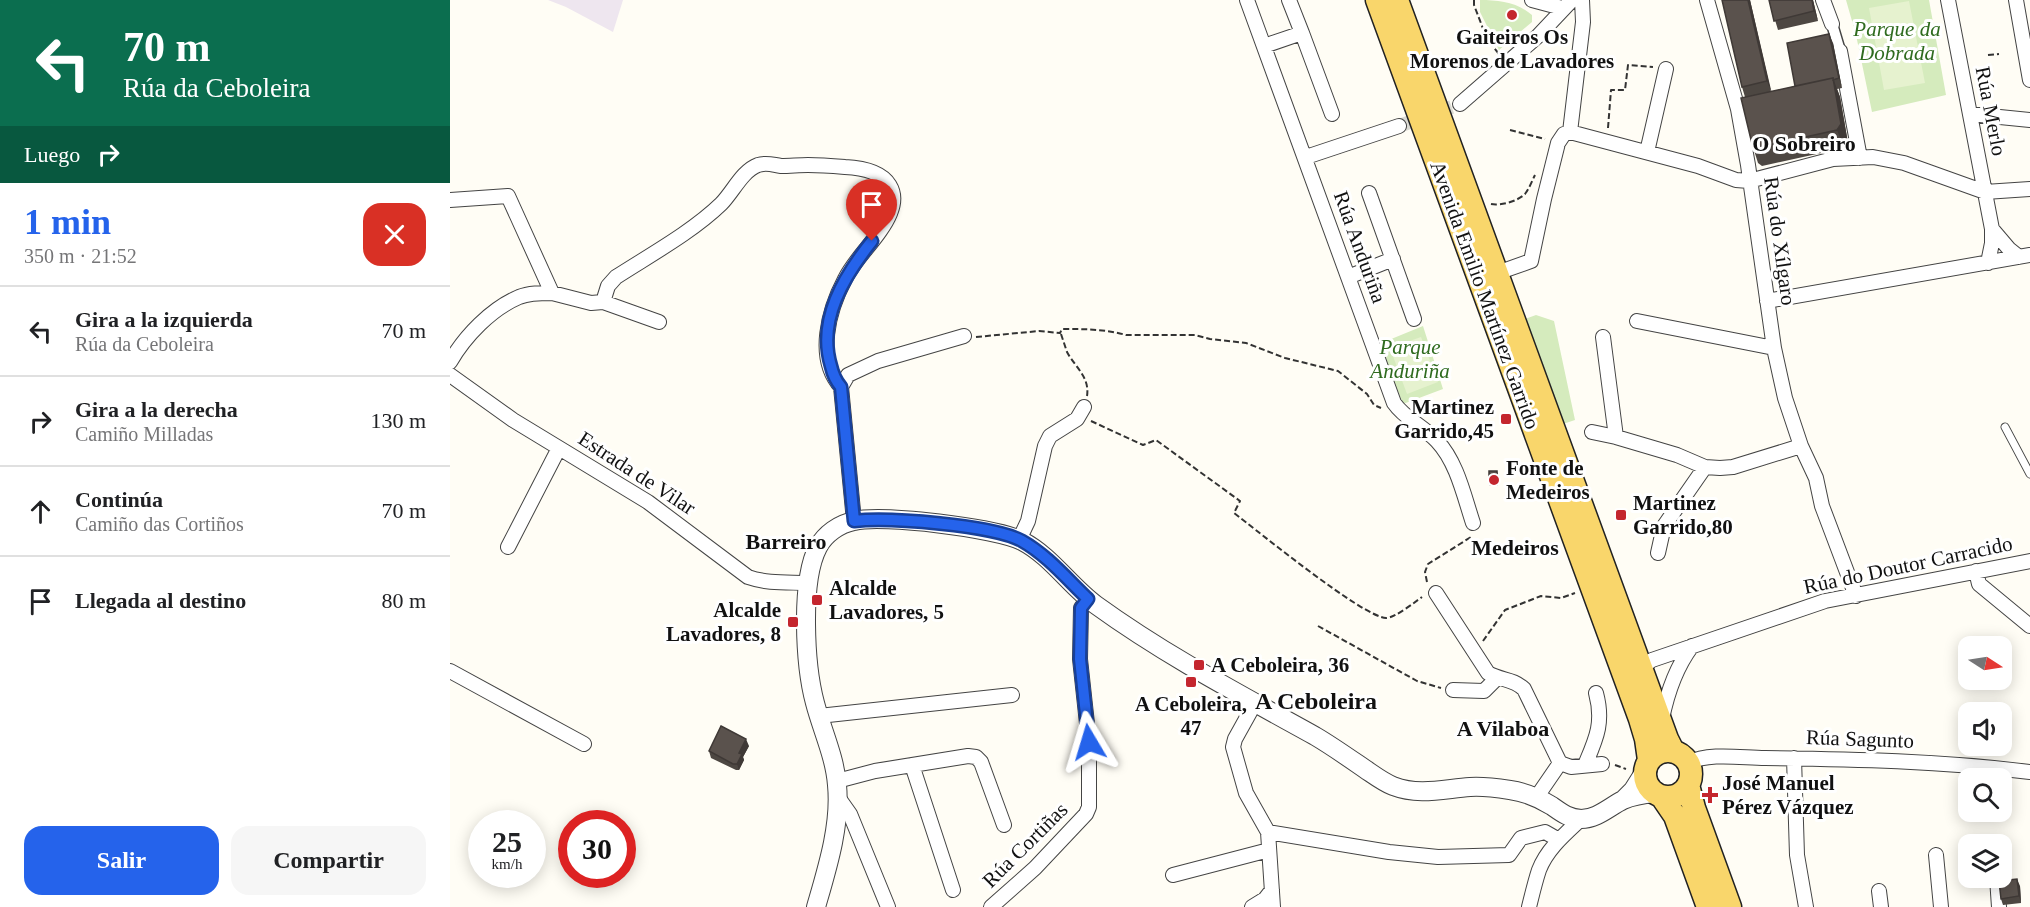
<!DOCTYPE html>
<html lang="es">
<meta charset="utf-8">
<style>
body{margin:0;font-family:Georgia,serif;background:#f6f6f6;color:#202124;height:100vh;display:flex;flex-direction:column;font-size:22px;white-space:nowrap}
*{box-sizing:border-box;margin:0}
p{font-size:20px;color:#757577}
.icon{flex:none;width:33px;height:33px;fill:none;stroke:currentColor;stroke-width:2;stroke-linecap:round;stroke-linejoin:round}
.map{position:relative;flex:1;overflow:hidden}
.drawer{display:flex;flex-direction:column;background:#fff;width:450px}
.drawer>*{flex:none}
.banner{background:#0b6e4f;color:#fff;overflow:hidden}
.needle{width:39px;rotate:102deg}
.controls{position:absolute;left:1508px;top:636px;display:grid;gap:12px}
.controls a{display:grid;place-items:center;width:54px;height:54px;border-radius:12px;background:#fff;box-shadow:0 3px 15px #0003;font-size:30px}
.speed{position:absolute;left:18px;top:810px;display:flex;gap:12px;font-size:30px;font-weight:700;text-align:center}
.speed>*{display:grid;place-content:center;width:78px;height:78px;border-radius:50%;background:#fff;box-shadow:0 3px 15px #0003;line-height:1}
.speed small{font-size:15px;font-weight:400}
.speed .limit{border:9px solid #d22;background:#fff;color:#111}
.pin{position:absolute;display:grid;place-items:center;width:51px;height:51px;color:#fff;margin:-62px -26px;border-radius:50% 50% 50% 0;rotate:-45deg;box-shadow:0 0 6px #0007}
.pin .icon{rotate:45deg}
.me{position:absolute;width:66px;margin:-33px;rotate:353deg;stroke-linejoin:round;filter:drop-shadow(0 0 4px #0008)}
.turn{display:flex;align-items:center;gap:21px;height:126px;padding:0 24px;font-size:27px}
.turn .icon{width:78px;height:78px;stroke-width:2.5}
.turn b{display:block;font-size:42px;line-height:51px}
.then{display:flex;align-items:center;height:57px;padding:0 24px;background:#0003;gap:12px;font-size:22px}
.round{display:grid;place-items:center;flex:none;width:63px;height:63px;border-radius:18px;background:#f6f6f6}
.overview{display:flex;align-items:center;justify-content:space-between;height:102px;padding:0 24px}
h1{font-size:36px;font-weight:700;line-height:45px;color:#2563eb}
.cta{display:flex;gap:12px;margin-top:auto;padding:12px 24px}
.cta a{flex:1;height:69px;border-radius:18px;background:#2563eb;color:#fff;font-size:24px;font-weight:700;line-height:69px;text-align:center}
.cta a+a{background:#f6f6f6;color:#202124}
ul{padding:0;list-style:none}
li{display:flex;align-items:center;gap:18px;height:90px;padding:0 24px;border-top:2px solid #e0e0e0}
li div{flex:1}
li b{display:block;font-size:22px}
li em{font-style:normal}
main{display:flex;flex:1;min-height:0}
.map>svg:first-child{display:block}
</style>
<main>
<section class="drawer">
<div class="banner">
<div class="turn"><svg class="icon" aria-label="left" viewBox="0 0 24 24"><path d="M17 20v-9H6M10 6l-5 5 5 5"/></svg><div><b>70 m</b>Rúa da Ceboleira</div></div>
<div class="then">Luego<svg class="icon" aria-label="right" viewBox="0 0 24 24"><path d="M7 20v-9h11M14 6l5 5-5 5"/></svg></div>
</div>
<div class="overview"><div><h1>1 min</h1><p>350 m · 21:52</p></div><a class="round" style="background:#d93025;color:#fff"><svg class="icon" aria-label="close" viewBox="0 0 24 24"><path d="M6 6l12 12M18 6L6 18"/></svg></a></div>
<ul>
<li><svg class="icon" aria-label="left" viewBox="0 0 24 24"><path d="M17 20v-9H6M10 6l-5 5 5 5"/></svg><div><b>Gira a la izquierda</b><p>Rúa da Ceboleira</p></div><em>70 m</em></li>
<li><svg class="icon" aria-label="right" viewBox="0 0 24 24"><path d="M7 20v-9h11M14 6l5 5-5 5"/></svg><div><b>Gira a la derecha</b><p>Camiño Milladas</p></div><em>130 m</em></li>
<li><svg class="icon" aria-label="ahead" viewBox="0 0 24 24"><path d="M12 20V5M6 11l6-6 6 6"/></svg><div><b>Continúa</b><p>Camiño das Cortiños</p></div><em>70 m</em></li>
<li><svg class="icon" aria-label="arrive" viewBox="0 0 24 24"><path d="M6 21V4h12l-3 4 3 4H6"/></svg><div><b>Llegada al destino</b></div><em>80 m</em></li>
</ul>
<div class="cta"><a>Salir</a><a>Compartir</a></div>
</section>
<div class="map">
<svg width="1580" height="907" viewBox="0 0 1580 907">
<rect width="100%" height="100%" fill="#fffdf5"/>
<path fill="#eee6ef" d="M98,0H173L163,32L116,7Z"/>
<path fill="#d5ebbd" d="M1030,0C1049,0 1067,2 1082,15V22L1049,50L1030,12Z
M1396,0H1479L1496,95L1422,112L1406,35Z
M1086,315L1104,321L1125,420L1113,424L1075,319Z
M973,326L993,389L953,404L929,344Z"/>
<path fill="#e6f2cf" d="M1459,1L1475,83L1434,90L1419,8Z
M971,337L988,382L957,394L940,348Z"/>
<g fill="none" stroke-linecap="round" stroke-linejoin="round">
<path stroke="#dbdad3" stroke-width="14" stroke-dasharray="14 7" stroke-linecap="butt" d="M949,126L1010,104"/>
<g stroke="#444" stroke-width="9">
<path id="service" d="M1555,427L1580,474"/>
</g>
<g stroke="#444" stroke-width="13">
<path id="pedestrian" d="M1382,24L1390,51"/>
</g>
<g stroke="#444" stroke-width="16">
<path id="minor" d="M797,0L944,403C955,419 973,426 987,441C1007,462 1014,496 1023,523
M1082,0L1112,8
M1257,0L1288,109L1298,165L1324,348L1335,398L1351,446L1366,478L1372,506L1406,596
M1373,0L1382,24
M1498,0L1542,229V243L1538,263
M1566,0L1580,80
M852,33L882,114
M814,46L852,33L839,0
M1390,51L1410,158
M1010,104L1088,36L1122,0
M1520,114L1580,120
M1120,132L1133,22L1132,0
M1197,152L1216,69
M856,157L949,126
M919,193L964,319
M0,200L58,196L102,293L141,303L153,302L158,286L166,277C200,255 242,232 271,204C283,192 292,171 308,165C317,162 323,165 331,166C340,166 349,165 358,165C370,165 383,166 395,167C439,169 458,192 430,231C419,247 404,261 395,279C379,309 365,358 391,387
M1542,229L1559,249L1569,257
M1047,273L1081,261L1094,199L1108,143L1114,134L1120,132L1248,166L1286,180L1299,181L1383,159L1423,157L1454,163L1535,192L1580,189
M898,277L943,259
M1317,301L1580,255
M153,302L209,322
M1187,321L1324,348
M1153,337L1166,437L1227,455L1255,467L1270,468L1283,467L1351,446
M0,362C15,336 41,309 69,297C79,293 91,293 102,293
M0,375L63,420L198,502L298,577C318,584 338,582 359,583
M1142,432L1166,437
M404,521L391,387L398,375L428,361L514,336
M569,540L578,521L595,446L600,436L627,419L634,407
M58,547L109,448
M1208,553L1214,526L1255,467
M1526,571L1529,584L1580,626
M986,593L1038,673C1052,681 1062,678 1074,689L1110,763
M0,671L134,744
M1189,676L1195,665L1202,660L1375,601L1580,561
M1003,690L1034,691L1047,678
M805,703L785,739L783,747L796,793L818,832L823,907
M369,716L562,695
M1212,719C1217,694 1227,666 1242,646
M1344,758L1347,855L1356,907
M1238,763C1260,752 1292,758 1315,758C1403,759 1492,761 1580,772
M462,765L503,890
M1135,765C1146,739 1154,723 1146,693
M387,781L425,771L518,756L526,757L531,762L554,825
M388,797L400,814L438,907
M1086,798L1110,763L1121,767L1152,764
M818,832L939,852L988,857L1059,855L1071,838L1095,832L1109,840
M1486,855L1491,907
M723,875L819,850
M1547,878L1549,907
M1429,891L1431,907
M541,907L585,868L636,814L639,807V742L630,659L631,608L638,599
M802,907L815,899L822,890
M1079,907C1082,895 1085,882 1089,870C1097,849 1115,834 1131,819"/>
</g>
<g stroke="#444" stroke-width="20">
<path id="tertiary" d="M1173,800L1183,790L1195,771
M366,907C377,869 391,825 387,785C385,757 372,730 365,703C355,666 350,581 368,547C375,534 389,524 404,521C432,514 546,528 572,541C601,556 620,586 646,605C715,655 791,695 865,736C882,746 899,758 915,769C924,775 933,782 943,786C969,796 993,789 1020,787C1033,786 1047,788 1060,790C1074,792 1089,798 1102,806C1112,813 1118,818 1131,819C1147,819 1159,807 1173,800C1182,796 1194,794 1205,793"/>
</g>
<g stroke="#222" stroke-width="25">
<path id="primary" d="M927,0L1190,719L1196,739L1199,760
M947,0L1217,739L1223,751
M1195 774a23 23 0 1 1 46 0a23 23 0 1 1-46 0Z
M1238,785L1244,808L1280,907
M1212,797L1225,816L1258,907"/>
</g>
<path stroke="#333" stroke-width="2" stroke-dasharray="6 3" stroke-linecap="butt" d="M1024,0V5L1037,39L1049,54
M1538,55L1549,54
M1158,128L1161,90H1175L1178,65L1203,67
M1060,130L1095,139
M1041,204C1051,206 1068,201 1075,194C1079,189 1082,181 1085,175
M611,334C613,340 615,346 617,352C625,367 640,377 637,396
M526,337L589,331L610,333L612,329C634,329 655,329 676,335H745L760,339L796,343L835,358L888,371L917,394L924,405L931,408
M641,421L693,445L706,440L790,501L784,513C809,532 913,617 936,618C945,618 965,602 972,597
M977,582L975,572L978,564L1021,537
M868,626L967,681L991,688
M1033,641L1055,610L1091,596L1111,598L1125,593
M1165,765L1176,769"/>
<use href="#service" stroke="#fff" stroke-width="7"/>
<use href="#pedestrian" stroke="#fff" stroke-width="10"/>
<use href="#minor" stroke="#fff" stroke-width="14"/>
<use href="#tertiary" stroke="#fff" stroke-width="18"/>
<use href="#primary" stroke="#f9d66b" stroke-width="22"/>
</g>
<path fill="#4d4742" d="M1300,0L1321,92L1345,86L1383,43L1392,88L1387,89L1390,97L1398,143L1394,148L1312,166L1308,163L1302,144L1295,97L1292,87Z
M1319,0H1363L1368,21L1328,30Z
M1047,471L1048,474V486H1040L1039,483Z
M299,746L293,757L294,760L289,770H286L261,758L259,751Z
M1570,886L1571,903L1553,905L1551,899Z"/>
<path fill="#3f3936" d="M1298,0H1300L1322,94L1317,81Z
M1362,0H1363L1368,21L1364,11Z
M1379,34L1383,43L1392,88L1389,78Z
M1383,78L1390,97L1398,143L1394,148L1387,130Z
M296,739L299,746L293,757L294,760L289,770L287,764L289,753Z
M1567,879L1570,886L1571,903L1569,896Z"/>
<path fill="#5a524d" stroke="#3f3936" stroke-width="1.5" d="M1272,0H1298L1317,81L1292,87Z
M1319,0H1362L1364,11L1324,21Z
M1379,34L1389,78L1383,80V78L1345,86L1337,43Z
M1383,78L1391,124L1387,130L1305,148L1302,144L1291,98Z
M1039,471H1047V483H1039Z
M271,726L296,739L289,753L292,754L287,764H283L259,751Z
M1567,879L1569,896L1551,899L1549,881Z"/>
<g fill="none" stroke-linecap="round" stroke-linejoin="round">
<g stroke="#184099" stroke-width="15">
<path id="route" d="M422,241C394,276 367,320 381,366C383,375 385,380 391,387L404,521C438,517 543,525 572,541C597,555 617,579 638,599L631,608L630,659L639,742"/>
</g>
<use href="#route" stroke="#2563eb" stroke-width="10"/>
</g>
<g fill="#c4262e" stroke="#fff" stroke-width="2">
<circle cx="1062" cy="15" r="6"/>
<rect x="1050" y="413" width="12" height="12" rx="3"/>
<circle cx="1044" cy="480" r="6"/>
<rect x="1165" y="509" width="12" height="12" rx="3"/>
<rect x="361" y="594" width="12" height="12" rx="3"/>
<rect x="337" y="616" width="12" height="12" rx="3"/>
<rect x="743" y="659" width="12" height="12" rx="3"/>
<rect x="735" y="676" width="12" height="12" rx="3"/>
<path d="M1257 786h6v6h6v6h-6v6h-6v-6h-6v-6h6z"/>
</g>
<g text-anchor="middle" stroke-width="6" stroke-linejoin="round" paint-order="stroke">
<g font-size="21" font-style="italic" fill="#2f6b1f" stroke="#fff">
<text x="1447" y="36">Parque da<tspan x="1447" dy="24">Dobrada</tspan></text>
<text x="960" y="354">Parque<tspan x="960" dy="24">Anduriña</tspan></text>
</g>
<g font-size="21" font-weight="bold" fill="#111" stroke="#fff" text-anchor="start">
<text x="1062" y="44" text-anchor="middle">Gaiteiros Os<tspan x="1062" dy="24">Morenos de Lavadores</tspan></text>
<text x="1044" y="414" text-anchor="end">Martinez<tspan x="1044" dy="24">Garrido,45</tspan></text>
<text x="1056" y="475">Fonte de<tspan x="1056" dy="24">Medeiros</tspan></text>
<text x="1183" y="510">Martinez<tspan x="1183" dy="24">Garrido,80</tspan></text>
<text x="379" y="595">Alcalde<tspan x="379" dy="24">Lavadores, 5</tspan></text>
<text x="331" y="617" text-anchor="end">Alcalde<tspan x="331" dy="24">Lavadores, 8</tspan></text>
<text x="761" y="672">A Ceboleira, 36</text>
<text x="741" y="711" text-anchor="middle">A Ceboleira,<tspan x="741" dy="24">47</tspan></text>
<text x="1272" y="790">José Manuel<tspan x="1272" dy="24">Pérez Vázquez</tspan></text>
</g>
<g font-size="21" fill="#111" stroke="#fff">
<text transform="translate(1541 111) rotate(79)" y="7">Rúa Merlo</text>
<text transform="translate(1330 241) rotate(82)" y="7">Rúa do Xílgaro</text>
<text transform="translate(910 247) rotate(70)" y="7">Rúa Anduriña</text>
<text transform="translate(1035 295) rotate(70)" y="7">Avenida Emilio Martínez Garrido</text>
<text transform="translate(187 473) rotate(33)" y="7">Estrada de Vilar</text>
<text transform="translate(1458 565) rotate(-12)" y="7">Rúa do Doutor Carracido</text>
<text transform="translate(1410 739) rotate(2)" y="7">Rúa Sagunto</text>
<text transform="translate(575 845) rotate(-45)" y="7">Rúa Cortiñas</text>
</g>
<g font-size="22" font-weight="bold" fill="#111" stroke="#fff">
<text x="1354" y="151">O Sobreiro</text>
<text x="336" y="549">Barreiro</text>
<text x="1065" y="555">Medeiros</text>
<text x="1053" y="736">A Vilaboa</text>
</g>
<g font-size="24" font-weight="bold" fill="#111" stroke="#fff">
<text x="866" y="709">A Ceboleira</text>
</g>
</g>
</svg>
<div class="controls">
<a><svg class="needle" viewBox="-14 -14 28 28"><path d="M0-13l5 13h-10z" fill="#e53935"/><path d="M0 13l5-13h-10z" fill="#757577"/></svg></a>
<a><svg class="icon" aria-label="sound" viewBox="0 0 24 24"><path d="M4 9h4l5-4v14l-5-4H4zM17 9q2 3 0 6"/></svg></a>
<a><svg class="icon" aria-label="search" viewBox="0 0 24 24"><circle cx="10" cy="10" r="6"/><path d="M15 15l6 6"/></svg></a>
<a><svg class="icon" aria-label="layers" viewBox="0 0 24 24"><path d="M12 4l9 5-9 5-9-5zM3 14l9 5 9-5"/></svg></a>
</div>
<div class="speed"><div>25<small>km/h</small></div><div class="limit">30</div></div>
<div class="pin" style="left:422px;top:241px;background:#d93025"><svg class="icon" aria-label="arrive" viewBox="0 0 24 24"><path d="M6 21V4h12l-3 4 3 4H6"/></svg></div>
<svg class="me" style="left:639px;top:742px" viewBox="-20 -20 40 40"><path d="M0-17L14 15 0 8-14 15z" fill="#2563eb" stroke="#fff" stroke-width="4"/></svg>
</div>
</main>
